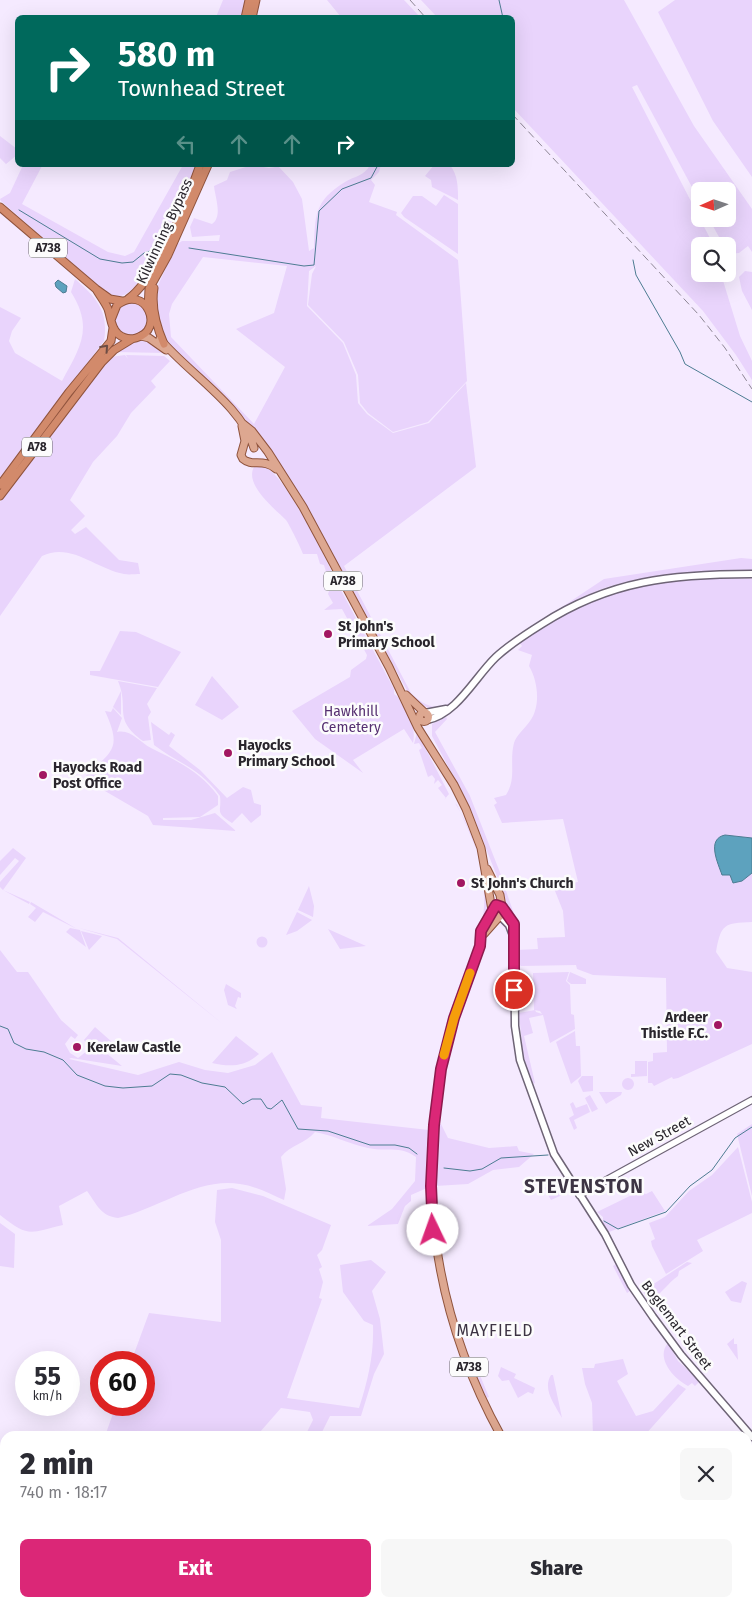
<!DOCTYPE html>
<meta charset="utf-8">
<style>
body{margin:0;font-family:"Fira Sans",sans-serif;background:#f7f7f7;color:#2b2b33;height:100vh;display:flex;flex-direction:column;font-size:19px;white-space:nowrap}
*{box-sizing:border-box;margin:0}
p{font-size:16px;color:#7c7c81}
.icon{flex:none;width:28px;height:28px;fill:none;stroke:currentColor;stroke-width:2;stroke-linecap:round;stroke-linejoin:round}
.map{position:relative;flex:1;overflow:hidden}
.side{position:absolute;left:0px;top:1431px;width:752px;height:176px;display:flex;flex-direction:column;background:#fff;border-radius:15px 15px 0 0;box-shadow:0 5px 20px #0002}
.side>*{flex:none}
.hud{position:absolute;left:15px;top:15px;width:500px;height:152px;border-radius:8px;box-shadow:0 5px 20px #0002;background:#00695c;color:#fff;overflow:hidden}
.needle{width:32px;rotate:267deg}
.tools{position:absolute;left:691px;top:182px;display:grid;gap:10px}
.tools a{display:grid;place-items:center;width:45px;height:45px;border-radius:8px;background:#fff;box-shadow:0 5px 20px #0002;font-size:25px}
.speed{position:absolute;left:15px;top:1351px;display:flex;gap:10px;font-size:25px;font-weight:700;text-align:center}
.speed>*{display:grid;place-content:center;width:65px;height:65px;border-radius:50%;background:#fff;box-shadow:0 5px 20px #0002;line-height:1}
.speed small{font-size:12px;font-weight:400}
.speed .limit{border:8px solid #d22;background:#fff;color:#111}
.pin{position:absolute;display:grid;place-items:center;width:42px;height:42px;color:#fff;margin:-21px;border:2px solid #fff;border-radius:50%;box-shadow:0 1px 5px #0007}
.me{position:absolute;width:55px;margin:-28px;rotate:357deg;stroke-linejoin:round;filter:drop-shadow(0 0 4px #0008)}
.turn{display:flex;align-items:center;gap:18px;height:105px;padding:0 20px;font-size:22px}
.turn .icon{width:65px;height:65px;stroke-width:2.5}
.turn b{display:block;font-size:35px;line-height:42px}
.lanes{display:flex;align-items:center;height:48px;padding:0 20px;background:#0003;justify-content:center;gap:25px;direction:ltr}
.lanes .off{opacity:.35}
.round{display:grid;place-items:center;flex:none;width:52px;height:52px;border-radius:8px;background:#f7f7f7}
.summary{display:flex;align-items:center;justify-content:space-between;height:85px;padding:0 20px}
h1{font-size:30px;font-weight:800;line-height:38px}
.cta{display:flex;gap:10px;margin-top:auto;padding:10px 20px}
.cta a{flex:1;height:58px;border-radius:8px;background:#db2777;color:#fff;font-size:20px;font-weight:800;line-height:58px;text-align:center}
.cta a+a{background:#f7f7f7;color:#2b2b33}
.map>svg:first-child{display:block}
</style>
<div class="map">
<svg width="752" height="1607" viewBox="0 0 752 1607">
<rect width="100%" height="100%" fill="#f5eaff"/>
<path fill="#e9d4fc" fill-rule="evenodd" d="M223,0H245L241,17H216Z
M327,0H404L420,17H341Z
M421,0H624L694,126L752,209V252L748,246L739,253L729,254L728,246H724L709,219H728V191H700V202L637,85L632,87L714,246H700V274H721L740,336L752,361V380L736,355L703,311L513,108L512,18L437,17Z
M675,0H752V177L713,121L658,12Z
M0,136L17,149V155L6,164L0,158Z
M23,165L42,166L22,204L108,252L125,256L134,252L183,165H196C187,192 148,290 121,296C114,298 106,291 100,288L1,201L0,199L10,193Z
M252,165L269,168L287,165L279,167L293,182L302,199L309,251L314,248C315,216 314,201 345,182C355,176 364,176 370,165H381L379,172L371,180L375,185L369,202L397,212L396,215L458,260L467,381L428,422L393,432L368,413L360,403L358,375L344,342L308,305L312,274L316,266L309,271L307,306L343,343L356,375L358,403L367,414L393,433L429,423L466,383L476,467L344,566L411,693C421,703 434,712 449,703L446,707C428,710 423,707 410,696L317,525L290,482L246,421L220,391L167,343L159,324L156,290L176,245L182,241H219L220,235L192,237L190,227L194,218L212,224C223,217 215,197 214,186L227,180L230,172ZM203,257L287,266L274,313L236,329L285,367L254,424L171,337L169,314L172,304Z
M434,165H450C458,175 458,188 458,200L432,187L431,180L425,176Z
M444,195L458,204V254L404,217L401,213L413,196H422L436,206Z
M745,271L752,272V310L742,291L739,277Z
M75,279C96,297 109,311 104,341L0,479V307L21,318L12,331L9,341L15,353L62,381C80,348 94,328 71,292Z
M115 319a16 16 0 1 1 32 0a16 16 0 1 1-32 0Z
M145,340L150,341L165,353L116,352L129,344Z
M125,355L128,359L126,355L164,356L170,361L151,381L156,387L131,413L117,436L93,462L70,500L85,516L71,530L75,534L86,527L119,560L138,563L140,574C135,574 129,575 124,574C96,569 71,542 42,556L0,616V502L104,364L111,357Z
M263,465C290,479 328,565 343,594C360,626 377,657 394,689V694L398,697C406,713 417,725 413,743L404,729L353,760L363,773L315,739L292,711L350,677L351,670L366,659L367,655L342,609L324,610L333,603L328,594L331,586L328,584L329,582L324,565L320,564L317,554H303C301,548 289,524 286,520C275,509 244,485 254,467Z
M741,558L752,559V571C701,571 653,573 604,588C588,594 571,603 556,611L604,579Z
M703,578L752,579V922C724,923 721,924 716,952L727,968L752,972V1044L678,1078L673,1079L672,1077L654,1086L652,1083H648V1062L653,1061V1053L667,1052L666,978L593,975L577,969L576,965L521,966L517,963V950L538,949L537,938L565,937L563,911L553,886L578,882L563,819L502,823L494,805L497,803L494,798L506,795C517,778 509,762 514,743C516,736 525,728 530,721C541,706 538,681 529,666L532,655L518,650L522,646L519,642C546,624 573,607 604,595C635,582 670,581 703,578Z
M120,631L136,632L181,652L158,687L90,675V671H100Z
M212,676L239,707L222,720L195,705Z
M118,681L157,688L147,704L151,712L148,717L151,740L143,741C112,718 130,710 118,681Z
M121,691V715L113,707Z
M113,708L122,718L117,732C131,729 139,742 151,748C177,761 201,772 218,796V805L200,817L163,818V820H191L215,813L236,831L153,825L148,816L86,780V776C113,750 122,749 105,711L111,712Z
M446,717L447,719L435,732L470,796L501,875L498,879L470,808L432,736V724Z
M151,722L169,735L171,732L175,735L169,746L200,770L227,798L243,787L251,790L254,803L261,805V815L251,823L242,813L232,823C214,811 222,813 220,796C200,768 179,764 154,745Z
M417,732L449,794L444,800L446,798L438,788L442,785L438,780L434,784L435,779L432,775L428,777L419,750L422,748L419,743L414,744Z
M455,803L457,805C469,831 492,880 489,908C488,913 485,918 482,922C490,882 476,837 455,803Z
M13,848L26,858L3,890L30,902L29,904L3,890L0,887V882L19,861L15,858L0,875V861Z
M500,884L504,885L514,914L509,910Z
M309,886L314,906L313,917L298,910Z
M31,902L77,929L43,912L35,922L28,917L36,908L30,904Z
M297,912L312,920L297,931L286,935Z
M70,928L80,930L86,947L66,932Z
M79,928L118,938L224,1025L117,939Z
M328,929L366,946L340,949Z
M81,931L102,936L89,950Z
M256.5 942a5.5 5.5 0 1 1 11 0a5.5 5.5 0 1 1-11 0Z
M0,950L17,972H28L61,1020L78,1035L75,1039L71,1036L65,1044L70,1053L78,1058L87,1051V1044L84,1040L95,1027L112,1042L105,1052L122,1066L71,1058L69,1059L138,1075L179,1062L205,1070L228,1073L255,1065L272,1052L301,1105L322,1107L321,1118L429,1130L427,1188L411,1195V1201L405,1206L398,1224L367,1226L392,1209L415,1181L416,1157C400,1145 386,1152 368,1148C349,1144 333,1135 315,1132C305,1144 290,1145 281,1157L286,1189L284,1200C270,1194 256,1186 240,1184C198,1177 158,1209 118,1218C101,1216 97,1205 87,1191L59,1206L63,1225C29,1233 29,1238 0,1215Z
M569,972L566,981L570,985L571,1014L574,1015L575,1029L550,1043L543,1015L529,1018L533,1033L524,1036L535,1083L532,1084L523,1055L519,1013L535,1010L536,1012L542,1014L540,1011L534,1010L533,973Z
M570,972L586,979V984H571L567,981Z
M226,984L241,993V998L238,997L235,1006L237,1009L228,1005L224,990Z
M575,1031L576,1046H580L581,1076L571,1084L556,1042Z
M236,1036L259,1054C244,1067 230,1067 212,1063Z
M635,1061H647V1076L631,1077V1074H635Z
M582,1076H593V1091L583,1092L578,1081Z
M622 1084a6 6 0 1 1 12 0a6 6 0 1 1-12 0Z
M599,1092H622L621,1095L606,1104Z
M590,1095L598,1109L592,1112L585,1098Z
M573,1102L576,1108L587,1104L590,1112L574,1120L577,1128L574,1130L569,1118L574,1115L570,1104Z
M438,1124H441L448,1138L489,1148L517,1146L519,1151L534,1154L519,1167L493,1170L468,1184L435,1186Z
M752,1124V1196L737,1134Z
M738,1147L752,1202V1213L697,1240L703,1251L666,1274L652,1246L651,1241L655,1239L649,1223L665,1217L689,1191L712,1175Z
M558,1179L557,1186L552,1189L553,1192L557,1193L560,1190L569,1192L551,1200L544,1188Z
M232,1188L263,1196L331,1225L322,1250L317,1255L322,1267L319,1269L323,1282L319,1298L322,1299L287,1398L359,1408C368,1380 374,1355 373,1325L364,1321L343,1292L340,1265L371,1260L386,1272L372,1291L380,1319L384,1354L374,1374L361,1416H330L320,1436H305L313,1420L310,1412L281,1408L260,1432L105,1436L116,1405H144V1362H131L149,1313L221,1322V1240L215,1222L217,1190Z
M652,1191L665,1211L609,1232L603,1223V1217L597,1212L638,1192L646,1194Z
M0,1223L15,1234L14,1268L0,1266Z
M687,1262L692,1263L679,1271L678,1276C667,1284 661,1294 650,1302L643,1291Z
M616,1264L630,1291L627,1293L613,1266Z
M742,1281L747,1283L741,1303L731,1301L725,1292Z
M734,1338V1344H737L738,1360L727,1344Z
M668,1343L678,1361L700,1381L695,1386L692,1383L688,1386C674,1379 655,1358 668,1343Z
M623,1359L628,1374L617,1381L636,1416L653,1411L678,1384L686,1389L644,1436H593L592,1403L585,1384L582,1368H594L595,1364Z
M474,1361L489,1397L486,1398L471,1362Z
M501,1367L516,1374L514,1378L535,1388L533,1394L528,1392L518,1398L509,1380L502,1381L498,1376Z
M551,1375H553L562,1418C555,1405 542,1389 551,1375Z
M752,1498V1533L748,1536V1501Z
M71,1602H199L202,1603L201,1607H69Z
M645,1603H729V1607H630Z"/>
<path fill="#5da2be" stroke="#4d7c92" d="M58,280L67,286L66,292L63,293L56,287L55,283Z
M725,835L752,838V873L742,881L733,883L730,875H722C718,863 706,839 725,835Z"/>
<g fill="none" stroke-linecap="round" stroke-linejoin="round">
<path stroke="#4d7c92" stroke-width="1" d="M499,0L503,18
M19,210L100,259L122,263L133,262L144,253L153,250
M189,248L304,266L314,265L319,211L342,189L371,178L378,165
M633,260L636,275L680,352L685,364L752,402
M0,1026L8,1029L14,1043L26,1049L44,1052L63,1060L77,1075L105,1086L123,1088L152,1086L170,1074L181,1075L202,1083L225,1087L243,1104L252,1099H261L267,1108L271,1109L282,1100L298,1129L328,1131L370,1145H395L409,1148L417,1154
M444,1168L470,1171L482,1169L501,1158L548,1155
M604,1221L618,1229L666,1212L690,1186L712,1170L735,1138L752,1127"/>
<g stroke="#6e6476" stroke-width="8">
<path id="tertiary" d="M579,1195L752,1100"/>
</g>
<g stroke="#6e6476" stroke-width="9">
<path id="secondary" d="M425,713L446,709
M427,720C457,714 475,677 496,657C510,644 526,634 542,624C610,580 673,574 752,574
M503,909L514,925L515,1026L520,1060L554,1154L605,1234L631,1285L653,1317L681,1355L752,1437
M500,916L509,925L512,933"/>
</g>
<g stroke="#8f533d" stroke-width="9">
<path id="primary" d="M141,336L149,338L166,350
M160,339C188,373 243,406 254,448
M242,423L252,431L268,452L303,507L389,667L418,728L454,785L466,809L481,848L492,910
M242,426L245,441L241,455L243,459C252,467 264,458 276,469
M406,695L425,713
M419.5 717a4.5 4.5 0 1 1 9 0a4.5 4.5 0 1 1-9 0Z
M487,869L500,895L502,907
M492.5 911a5.5 5.5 0 1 1 11 0a5.5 5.5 0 1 1-11 0Z
M492,912C480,929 484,928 480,946C477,957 472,968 468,978C409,1132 422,1293 501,1436
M484,934L500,916
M607,1602L609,1607"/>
</g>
<g stroke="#8f533d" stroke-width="9">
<path id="trunk" d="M245,18L249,0
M252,18L256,0
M0,207L96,289L110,299L122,301
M154,288C151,306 157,328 164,344
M96,289C100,296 105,302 108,309C111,318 111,328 118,334C123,338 129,340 136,338C166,330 146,283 117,305L111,320
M128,299C158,277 187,201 200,165
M148,309L149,289L168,255L208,165
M0,485L69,392L111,341L113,328
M0,496L102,362L114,350L132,339"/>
</g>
<use href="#tertiary" stroke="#fff" stroke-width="5.5"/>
<use href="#secondary" stroke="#fff" stroke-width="6"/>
<use href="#primary" stroke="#dda790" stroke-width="7"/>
<use href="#trunk" stroke="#d28a6b" stroke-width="7"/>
<path stroke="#8e8795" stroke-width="1" stroke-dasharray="8 4" stroke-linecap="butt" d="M410,0L426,18
M512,114L699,315L725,348L752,389"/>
</g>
<defs><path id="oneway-chevron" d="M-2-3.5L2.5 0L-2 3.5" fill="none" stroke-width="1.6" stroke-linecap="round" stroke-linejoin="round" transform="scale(1.25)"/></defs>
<use stroke="#6d4d45" href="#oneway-chevron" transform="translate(105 348) rotate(-48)"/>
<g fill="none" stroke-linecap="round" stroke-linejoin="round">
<g stroke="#8e194d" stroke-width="12">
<path id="route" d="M433,1230L431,1186L434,1125L441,1069L454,1018L480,946L481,931L496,905L502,907L514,924V990"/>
</g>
<use href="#route" stroke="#db2777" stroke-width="9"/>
<path stroke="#f59e0b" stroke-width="9" d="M444,1055L454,1018L470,973"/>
</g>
<g fill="#a21761" stroke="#fcfcfc" stroke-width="2">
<circle cx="328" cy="634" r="5"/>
<circle cx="228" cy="753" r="5"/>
<circle cx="43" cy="775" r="5"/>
<circle cx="461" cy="883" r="5"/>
<circle cx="718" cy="1025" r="5"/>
<circle cx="77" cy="1047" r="5"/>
</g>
<g text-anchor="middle" stroke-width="5" stroke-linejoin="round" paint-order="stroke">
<g fill="#fcfcfc" stroke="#68666a" stroke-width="1">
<rect x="29" y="238.5" width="38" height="19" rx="4"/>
<rect x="22" y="437.5" width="30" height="19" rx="4"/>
<rect x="324" y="571.5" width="38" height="19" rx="4"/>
<rect x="450" y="1357.5" width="38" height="19" rx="4"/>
</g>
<g font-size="12" font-weight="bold" fill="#29252c">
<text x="48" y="252">A738</text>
<text x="37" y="451">A78</text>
<text x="343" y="585">A738</text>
<text x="469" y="1371">A738</text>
</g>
<g font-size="14" fill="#29252c" stroke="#fcfcfc">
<text transform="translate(164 231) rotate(-65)" y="5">Kilwinning Bypass</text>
<text transform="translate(659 1136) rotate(-29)" y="5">New Street</text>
<text transform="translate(677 1325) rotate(53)" y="5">Boglemart Street</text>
</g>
<g font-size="14" font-weight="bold" fill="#29252c" stroke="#fcfcfc" text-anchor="start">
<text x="338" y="631">St John's<tspan x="338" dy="16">Primary School</tspan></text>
<text x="238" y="750">Hayocks<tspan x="238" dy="16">Primary School</tspan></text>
<text x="53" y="772">Hayocks Road<tspan x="53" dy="16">Post Office</tspan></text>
<text x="471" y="888">St John's Church</text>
<text x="708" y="1022" text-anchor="end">Ardeer<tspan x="708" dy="16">Thistle F.C.</tspan></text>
<text x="87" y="1052">Kerelaw Castle</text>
</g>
<g font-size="14" fill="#563071" stroke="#fcfcfc">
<text x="351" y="716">Hawkhill<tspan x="351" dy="16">Cemetery</tspan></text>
</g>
<g font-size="16" letter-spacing="1" fill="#3d3444" stroke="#fcfcfc">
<text x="495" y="1336">MAYFIELD</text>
</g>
<g font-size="19" font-weight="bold" letter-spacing="1" fill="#3d3444" stroke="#fcfcfc">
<text x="584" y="1193">STEVENSTON</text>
</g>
</g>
</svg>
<div class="tools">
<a><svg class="needle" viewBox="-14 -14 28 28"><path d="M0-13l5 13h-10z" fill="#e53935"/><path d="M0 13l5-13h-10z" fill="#7c7c81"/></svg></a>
<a><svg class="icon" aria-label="search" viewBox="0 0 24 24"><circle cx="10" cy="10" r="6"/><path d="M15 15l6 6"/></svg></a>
</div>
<div class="speed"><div>55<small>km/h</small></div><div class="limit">60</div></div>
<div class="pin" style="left:514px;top:990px;background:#d93025"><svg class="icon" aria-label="arrive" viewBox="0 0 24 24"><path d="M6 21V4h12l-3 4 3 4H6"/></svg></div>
<svg class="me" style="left:433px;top:1230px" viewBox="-20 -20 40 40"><circle r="19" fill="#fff"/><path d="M0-13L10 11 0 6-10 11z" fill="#db2777"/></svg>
<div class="hud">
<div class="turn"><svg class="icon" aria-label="right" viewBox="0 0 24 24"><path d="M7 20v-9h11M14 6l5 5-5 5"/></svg><div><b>580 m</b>Townhead Street</div></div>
<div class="lanes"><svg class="icon off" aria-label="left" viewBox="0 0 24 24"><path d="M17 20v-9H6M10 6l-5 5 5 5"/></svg><svg class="icon off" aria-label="ahead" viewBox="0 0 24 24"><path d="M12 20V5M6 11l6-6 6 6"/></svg><svg class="icon off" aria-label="ahead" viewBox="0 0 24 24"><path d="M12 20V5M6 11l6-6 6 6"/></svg><svg class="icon" aria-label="right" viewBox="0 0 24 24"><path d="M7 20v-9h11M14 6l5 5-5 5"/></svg></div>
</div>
<section class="side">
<div class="summary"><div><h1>2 min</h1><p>740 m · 18:17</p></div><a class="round"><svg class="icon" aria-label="close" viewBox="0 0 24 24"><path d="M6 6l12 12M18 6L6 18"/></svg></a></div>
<div class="cta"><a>Exit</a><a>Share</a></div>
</section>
</div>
